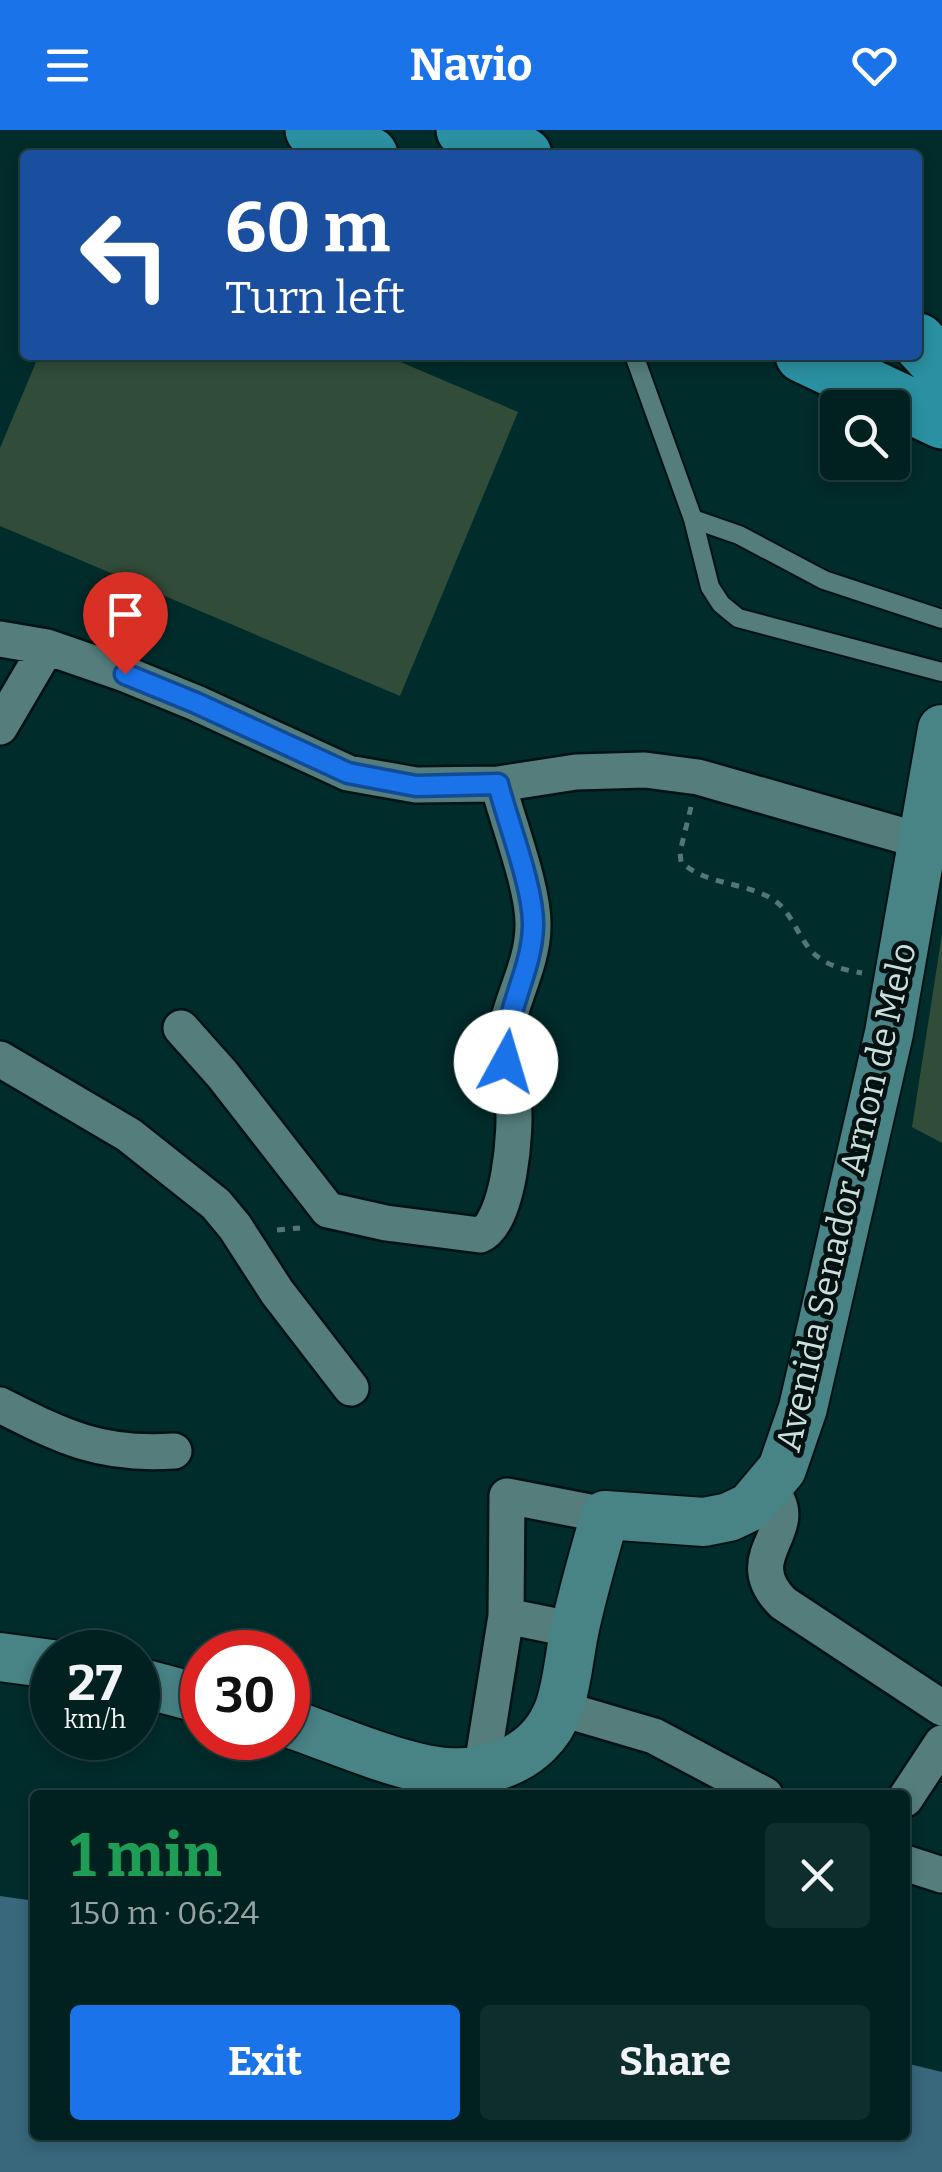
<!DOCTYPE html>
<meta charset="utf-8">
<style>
body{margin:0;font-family:Bitter,serif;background:#0e2e2d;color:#f1f3f6;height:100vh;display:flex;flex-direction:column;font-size:38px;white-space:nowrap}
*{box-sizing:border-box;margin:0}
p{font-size:32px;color:#95a3a5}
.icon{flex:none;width:55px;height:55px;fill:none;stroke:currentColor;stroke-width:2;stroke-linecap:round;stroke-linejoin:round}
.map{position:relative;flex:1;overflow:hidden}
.details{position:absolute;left:30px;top:1660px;width:880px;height:350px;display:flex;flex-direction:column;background:#002120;border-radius:10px;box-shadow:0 5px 15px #0003,0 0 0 2px #223e3e}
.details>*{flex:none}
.hud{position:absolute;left:20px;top:20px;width:902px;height:210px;border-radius:10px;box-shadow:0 5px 15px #0003,0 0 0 2px #223e3e;background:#1a4fa0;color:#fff;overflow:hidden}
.buttons{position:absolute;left:820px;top:260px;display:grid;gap:20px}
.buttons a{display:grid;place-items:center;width:90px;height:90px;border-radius:10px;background:#002120;box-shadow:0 5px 15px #0003,0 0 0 2px #223e3e;font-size:50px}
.speed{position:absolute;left:30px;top:1500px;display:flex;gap:20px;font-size:50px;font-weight:700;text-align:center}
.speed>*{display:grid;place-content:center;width:130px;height:130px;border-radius:50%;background:#002120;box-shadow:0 5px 15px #0003,0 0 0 2px #223e3e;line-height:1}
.speed small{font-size:25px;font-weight:400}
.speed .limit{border:15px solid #d22;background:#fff;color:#111}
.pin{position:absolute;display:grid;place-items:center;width:85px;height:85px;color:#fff;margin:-102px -42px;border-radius:50% 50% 50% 0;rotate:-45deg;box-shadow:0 0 10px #0007}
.pin .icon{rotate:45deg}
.me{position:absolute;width:110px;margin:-55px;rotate:6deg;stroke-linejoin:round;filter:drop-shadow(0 0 8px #0008)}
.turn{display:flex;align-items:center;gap:35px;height:210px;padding:0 40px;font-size:45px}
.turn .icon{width:130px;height:130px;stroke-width:2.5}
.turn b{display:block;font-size:70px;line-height:85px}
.round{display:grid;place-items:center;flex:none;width:105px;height:105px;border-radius:10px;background:#0e2e2d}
.overview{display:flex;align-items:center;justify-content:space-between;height:170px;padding:0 40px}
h1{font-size:60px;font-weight:700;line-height:75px;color:#1e9e55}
.button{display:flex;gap:20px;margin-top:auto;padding:20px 40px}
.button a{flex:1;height:115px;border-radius:10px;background:#1a73e8;color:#fff;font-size:40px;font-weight:700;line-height:115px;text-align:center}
.button a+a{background:#0e2e2d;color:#f1f3f6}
header{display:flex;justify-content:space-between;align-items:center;height:130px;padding:0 40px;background:#1a73e8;color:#fff;font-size:45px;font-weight:700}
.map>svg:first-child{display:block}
</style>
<header><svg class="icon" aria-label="menu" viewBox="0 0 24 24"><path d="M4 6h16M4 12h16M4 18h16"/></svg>Navio<svg class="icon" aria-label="heart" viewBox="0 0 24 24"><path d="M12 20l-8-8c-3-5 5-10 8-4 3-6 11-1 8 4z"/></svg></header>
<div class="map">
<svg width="942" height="2042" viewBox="0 0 942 2042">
<rect width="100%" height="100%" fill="#002c2b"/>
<path fill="#314c39" d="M39,225H384L518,282L400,566L0,396V318Z
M942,804V1013L912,997Z"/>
<path fill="#39677c" d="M0,1766L35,1771V2005H905V1933L942,1942V2042H0Z"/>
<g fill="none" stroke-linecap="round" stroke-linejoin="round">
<g stroke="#011212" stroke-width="22">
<path id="lane" d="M634,225L693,389L710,457L721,474L738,488L942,542
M693,389L739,405L824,450L942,489"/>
</g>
<g stroke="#011212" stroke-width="40">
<path id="street" d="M0,509L47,517L125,544L196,573L348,643L416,655L498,654L576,642L645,640L698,647L925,712
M0,597L47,517
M181,898L222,944L328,1080L386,1093L480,1105C509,1093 517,999 513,969C511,949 502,929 504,908C510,871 533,834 533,796C534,759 508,693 498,654
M0,929L129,1005L216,1074L235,1097L277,1162L351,1258
M0,1275C63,1307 101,1326 174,1321
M769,1359C808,1400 734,1424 783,1473L942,1578
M506,1486L575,1500
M559,1578L654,1606L765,1665
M481,1642L506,1486L507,1366L605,1385
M905,1669L942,1613
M905,1733L942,1745"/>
</g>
<g stroke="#011212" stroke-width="52">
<path id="secondary" d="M0,1527L52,1534
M138,1552L202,1569
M288,1593C332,1608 379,1629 425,1639C478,1650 539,1633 559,1578C567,1555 569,1528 574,1503C582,1464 594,1424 605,1385L704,1392L729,1387L750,1377L782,1339L803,1278L889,903L942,599"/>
</g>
<g stroke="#011212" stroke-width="60">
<path id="highway" d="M313,0L370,25
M464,0L524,25
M918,211L942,237
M803,225L942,291"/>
</g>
<path stroke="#547776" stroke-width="5" stroke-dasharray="8 8" stroke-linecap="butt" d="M691,677L680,722L681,732C705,754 740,752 769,767C794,780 797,811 818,827C831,837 846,840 862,843
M277,1100L300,1098"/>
<use href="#lane" stroke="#547d7b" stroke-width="18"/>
<use href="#street" stroke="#547d7b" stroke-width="35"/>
<use href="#secondary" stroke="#488386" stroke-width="48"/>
<use href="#highway" stroke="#2b90a1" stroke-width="55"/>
</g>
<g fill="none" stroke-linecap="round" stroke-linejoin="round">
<g stroke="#114b97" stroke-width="25">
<path id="route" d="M125,544L196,573L348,643L416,656L498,654C508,693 534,759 533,796C532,843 502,884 506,932"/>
</g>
<use href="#route" stroke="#1a73e8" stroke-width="18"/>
</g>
<g text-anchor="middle" stroke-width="9" stroke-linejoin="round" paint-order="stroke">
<g font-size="35" fill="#c9dedd" stroke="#031211">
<text transform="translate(846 1067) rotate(-77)" y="12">Avenida Senador Arnon de Melo</text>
</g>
</g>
</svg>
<div class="buttons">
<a><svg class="icon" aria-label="search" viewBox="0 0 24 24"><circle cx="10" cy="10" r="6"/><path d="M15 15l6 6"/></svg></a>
</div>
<div class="speed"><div>27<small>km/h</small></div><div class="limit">30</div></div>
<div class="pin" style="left:125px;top:544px;background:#d93025"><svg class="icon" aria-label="arrive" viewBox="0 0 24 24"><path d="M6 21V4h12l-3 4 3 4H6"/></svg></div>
<svg class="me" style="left:506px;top:932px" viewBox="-20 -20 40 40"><circle r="19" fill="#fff"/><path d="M0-13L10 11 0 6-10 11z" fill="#1a73e8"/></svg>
<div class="hud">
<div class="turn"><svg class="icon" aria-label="left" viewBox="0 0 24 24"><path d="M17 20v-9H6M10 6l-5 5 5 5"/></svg><div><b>60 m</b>Turn left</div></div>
</div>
<section class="details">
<div class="overview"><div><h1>1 min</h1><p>150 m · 06:24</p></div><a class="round"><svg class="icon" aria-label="close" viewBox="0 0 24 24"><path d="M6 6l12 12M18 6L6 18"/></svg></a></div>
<div class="button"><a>Exit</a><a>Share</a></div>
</section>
</div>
